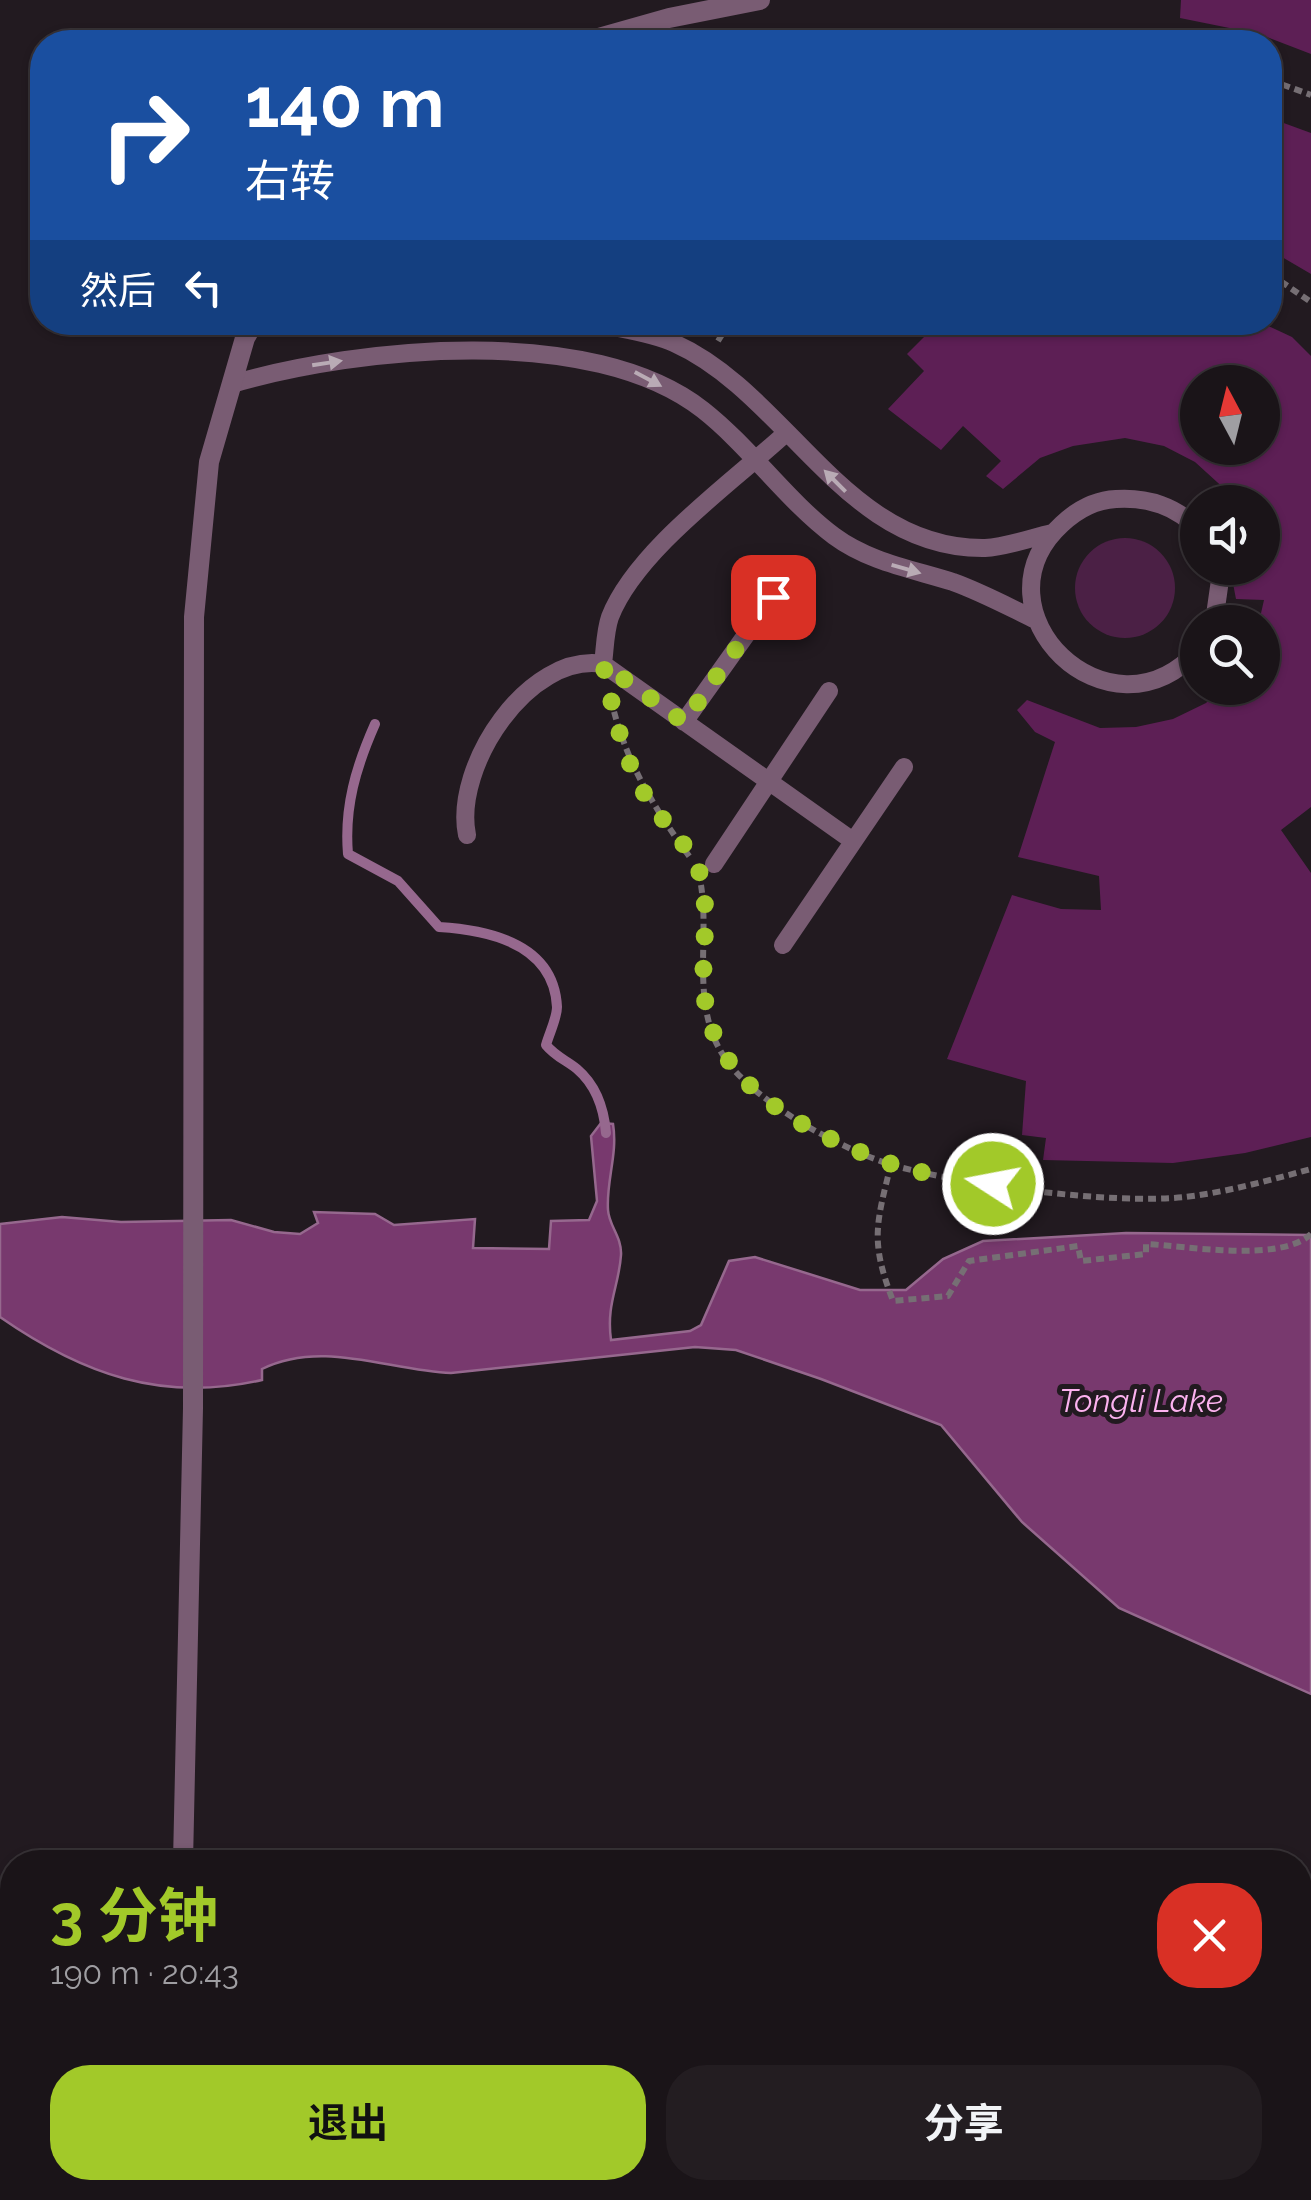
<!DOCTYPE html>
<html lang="zh">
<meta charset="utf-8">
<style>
body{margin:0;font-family:Raleway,"Noto Sans SC",sans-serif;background:#231d21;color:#f1f3f6;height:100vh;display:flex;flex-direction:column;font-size:38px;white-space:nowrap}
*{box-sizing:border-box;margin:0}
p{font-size:32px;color:#9f9ea2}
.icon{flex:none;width:55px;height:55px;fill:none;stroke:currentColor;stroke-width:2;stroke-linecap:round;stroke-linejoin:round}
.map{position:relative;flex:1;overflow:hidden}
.drawer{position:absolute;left:0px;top:1850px;width:1312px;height:350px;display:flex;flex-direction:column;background:#1a1418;border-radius:40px 40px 0 0;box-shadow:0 2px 8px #0004,0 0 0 2px #383337}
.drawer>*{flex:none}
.banner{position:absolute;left:30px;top:30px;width:1252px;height:305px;border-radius:40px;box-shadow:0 2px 8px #0004,0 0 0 2px #383337;background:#1a4fa0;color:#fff;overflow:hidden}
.needle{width:65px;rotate:353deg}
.tools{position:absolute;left:1180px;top:365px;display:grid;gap:20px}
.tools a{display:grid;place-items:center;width:100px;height:100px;border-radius:50%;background:#1a1418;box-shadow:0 2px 8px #0004,0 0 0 2px #383337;font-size:50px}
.pin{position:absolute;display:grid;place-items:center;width:85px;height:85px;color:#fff;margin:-42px;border-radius:20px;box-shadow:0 5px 15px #0006}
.me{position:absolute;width:110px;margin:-55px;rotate:281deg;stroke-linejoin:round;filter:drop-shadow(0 0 8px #0008)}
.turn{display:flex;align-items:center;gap:35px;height:210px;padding:0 50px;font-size:45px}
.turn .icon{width:130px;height:130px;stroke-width:2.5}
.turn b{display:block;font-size:70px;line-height:85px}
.then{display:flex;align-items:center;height:95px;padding:0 50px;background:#0003;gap:20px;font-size:38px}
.round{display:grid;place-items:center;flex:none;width:105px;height:105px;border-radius:40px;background:#231d21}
.headline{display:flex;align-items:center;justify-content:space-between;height:170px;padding:0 50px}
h1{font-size:60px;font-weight:700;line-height:75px;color:#a2c929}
.primary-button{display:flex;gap:20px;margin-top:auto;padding:20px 50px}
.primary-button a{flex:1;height:115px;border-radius:40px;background:#a2c929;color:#111;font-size:40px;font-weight:700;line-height:115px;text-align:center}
.primary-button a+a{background:#231d21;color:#f1f3f6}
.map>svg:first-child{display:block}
</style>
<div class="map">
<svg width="1311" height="2200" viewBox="0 0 1311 2200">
<rect width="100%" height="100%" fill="#221a20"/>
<path fill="#4b2045" d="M1075 588a50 50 0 1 1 100 0a50 50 0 1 1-100 0Z"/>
<path fill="#78396e" stroke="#96688e" stroke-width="2.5" d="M601,1123L613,1124C618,1154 606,1181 608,1210C609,1226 622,1237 621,1255C619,1286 606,1304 611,1340L690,1331L701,1325L729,1261L755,1257L860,1290H906L943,1259L983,1241L1126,1233L1311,1235V1694L1119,1608L1022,1522L941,1425L821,1379L736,1350L695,1347L451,1373C390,1371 323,1339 262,1369V1380C162,1403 82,1374 0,1317V1224L62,1217L121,1222L231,1220L274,1232L300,1234L318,1223L314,1212L375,1214L394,1225L475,1219L473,1248L549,1249L551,1221L589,1220L597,1201L591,1136Z"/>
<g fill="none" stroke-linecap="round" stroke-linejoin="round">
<path stroke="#96688e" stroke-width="10" d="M375,724C356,767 344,807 348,854L398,881L439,927C489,930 554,944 557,1007C557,1018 549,1034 546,1045C556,1057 566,1060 577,1069C597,1086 604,1109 606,1133"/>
</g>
<path fill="#5d1f55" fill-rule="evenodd" d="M1181,0H1311V54L1259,34L1180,18Z
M1270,118L1311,133V274L1270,250Z
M939,322H1260L1292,337L1311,356V807L1281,830L1311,873V1137L1245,1153L1173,1163L1043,1160L1046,1138L1022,1135L1026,1081L947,1059L1012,895L1061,909L1101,910L1099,876L1018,857L1055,742L1035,732L1017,710L1027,700L1100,728L1136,727L1173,719L1206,703L1222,688H1262V622H1259L1264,600L1236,599L1230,568H1262V502H1239L1195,462L1164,446L1125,438L1073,446L1040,458L1003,489L986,476L1001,461L963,426L941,450L888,409L924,371L907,354ZM1198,382H1262V448H1198Z"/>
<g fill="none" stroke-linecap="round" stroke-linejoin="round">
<path stroke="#766f74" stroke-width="6" stroke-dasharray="8 5" stroke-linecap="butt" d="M1270,80L1311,95
M1270,274L1311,302
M718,341L730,322
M611,699C625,762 654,808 692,860
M701,885C710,942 689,1009 727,1061C758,1104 841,1149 892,1165C962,1185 1114,1205 1185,1197C1228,1192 1270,1180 1311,1169
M891,1164C876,1225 870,1241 893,1301L948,1296L969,1261L1078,1246L1081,1261L1146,1254V1244C1188,1246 1280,1263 1311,1234"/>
<path stroke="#795c73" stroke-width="18" d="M592,322C618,329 649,332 674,343C788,394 845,550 985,548C1006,547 1031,538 1052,533
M232,384C360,347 592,323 703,410C750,447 787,501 834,536C869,562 912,569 953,582C981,592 1009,607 1036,620
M1198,531C1179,506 1146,497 1116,499C1095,500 1077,510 1062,524C968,610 1110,749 1198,650
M1214,622L1220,580L1216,568
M603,664C605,649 605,631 610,617C636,550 734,481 786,433
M684,722L773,597
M467,835C453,766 529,652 603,664L853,841
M714,864L829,691
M783,945L904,767"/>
<path stroke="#795c73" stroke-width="20" d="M584,42L669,18L760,0
M183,1862L193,1408L194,617L209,462L245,338L254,322"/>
<path stroke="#ae7fa5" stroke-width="20" d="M0,2032L12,2036
M504,2188L543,2200"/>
</g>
<defs><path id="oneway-solid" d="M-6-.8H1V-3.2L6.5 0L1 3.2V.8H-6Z" transform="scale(2.5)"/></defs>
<g fill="#b9abb5">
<use href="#oneway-solid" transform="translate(327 363) rotate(-9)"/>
<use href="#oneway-solid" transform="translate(648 379) rotate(28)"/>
<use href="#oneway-solid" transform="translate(835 481) rotate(-135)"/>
<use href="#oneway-solid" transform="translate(906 569) rotate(16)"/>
</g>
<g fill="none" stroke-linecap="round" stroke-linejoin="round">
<path stroke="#a2c929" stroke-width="18" stroke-dasharray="0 32.4" d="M773,597L684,722L603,664C613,708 621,752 644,793C659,820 691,845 700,874C713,919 696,967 708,1016C728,1095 818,1137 889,1163C920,1175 959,1177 993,1184"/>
</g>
<g text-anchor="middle" stroke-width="10" stroke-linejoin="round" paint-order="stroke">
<g font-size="32" font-style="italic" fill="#fcb2ef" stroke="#221a20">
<text x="1141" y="1412">Tongli Lake</text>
</g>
</g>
</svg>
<div class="tools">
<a><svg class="needle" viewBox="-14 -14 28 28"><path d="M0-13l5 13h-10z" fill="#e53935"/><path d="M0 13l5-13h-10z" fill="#9f9ea2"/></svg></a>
<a><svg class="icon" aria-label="sound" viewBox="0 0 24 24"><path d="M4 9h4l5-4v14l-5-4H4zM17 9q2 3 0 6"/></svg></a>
<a><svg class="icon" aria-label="search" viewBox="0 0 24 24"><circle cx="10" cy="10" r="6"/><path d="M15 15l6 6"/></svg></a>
</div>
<div class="pin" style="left:773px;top:597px;background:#d93025"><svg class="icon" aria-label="arrive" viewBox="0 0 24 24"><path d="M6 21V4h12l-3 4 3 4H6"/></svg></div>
<svg class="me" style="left:993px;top:1184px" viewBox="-20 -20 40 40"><circle r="17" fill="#a2c929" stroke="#fff" stroke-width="3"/><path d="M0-11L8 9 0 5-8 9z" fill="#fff"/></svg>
<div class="banner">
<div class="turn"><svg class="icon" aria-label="right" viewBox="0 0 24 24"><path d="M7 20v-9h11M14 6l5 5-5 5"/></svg><div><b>140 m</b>右转</div></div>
<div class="then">然后<svg class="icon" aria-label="left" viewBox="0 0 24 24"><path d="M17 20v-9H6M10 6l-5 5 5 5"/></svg></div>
</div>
<section class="drawer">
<div class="headline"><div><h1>3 分钟</h1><p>190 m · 20:43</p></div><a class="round" style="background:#d93025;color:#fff"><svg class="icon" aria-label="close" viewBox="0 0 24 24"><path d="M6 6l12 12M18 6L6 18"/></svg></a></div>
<div class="primary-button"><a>退出</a><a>分享</a></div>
</section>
</div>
